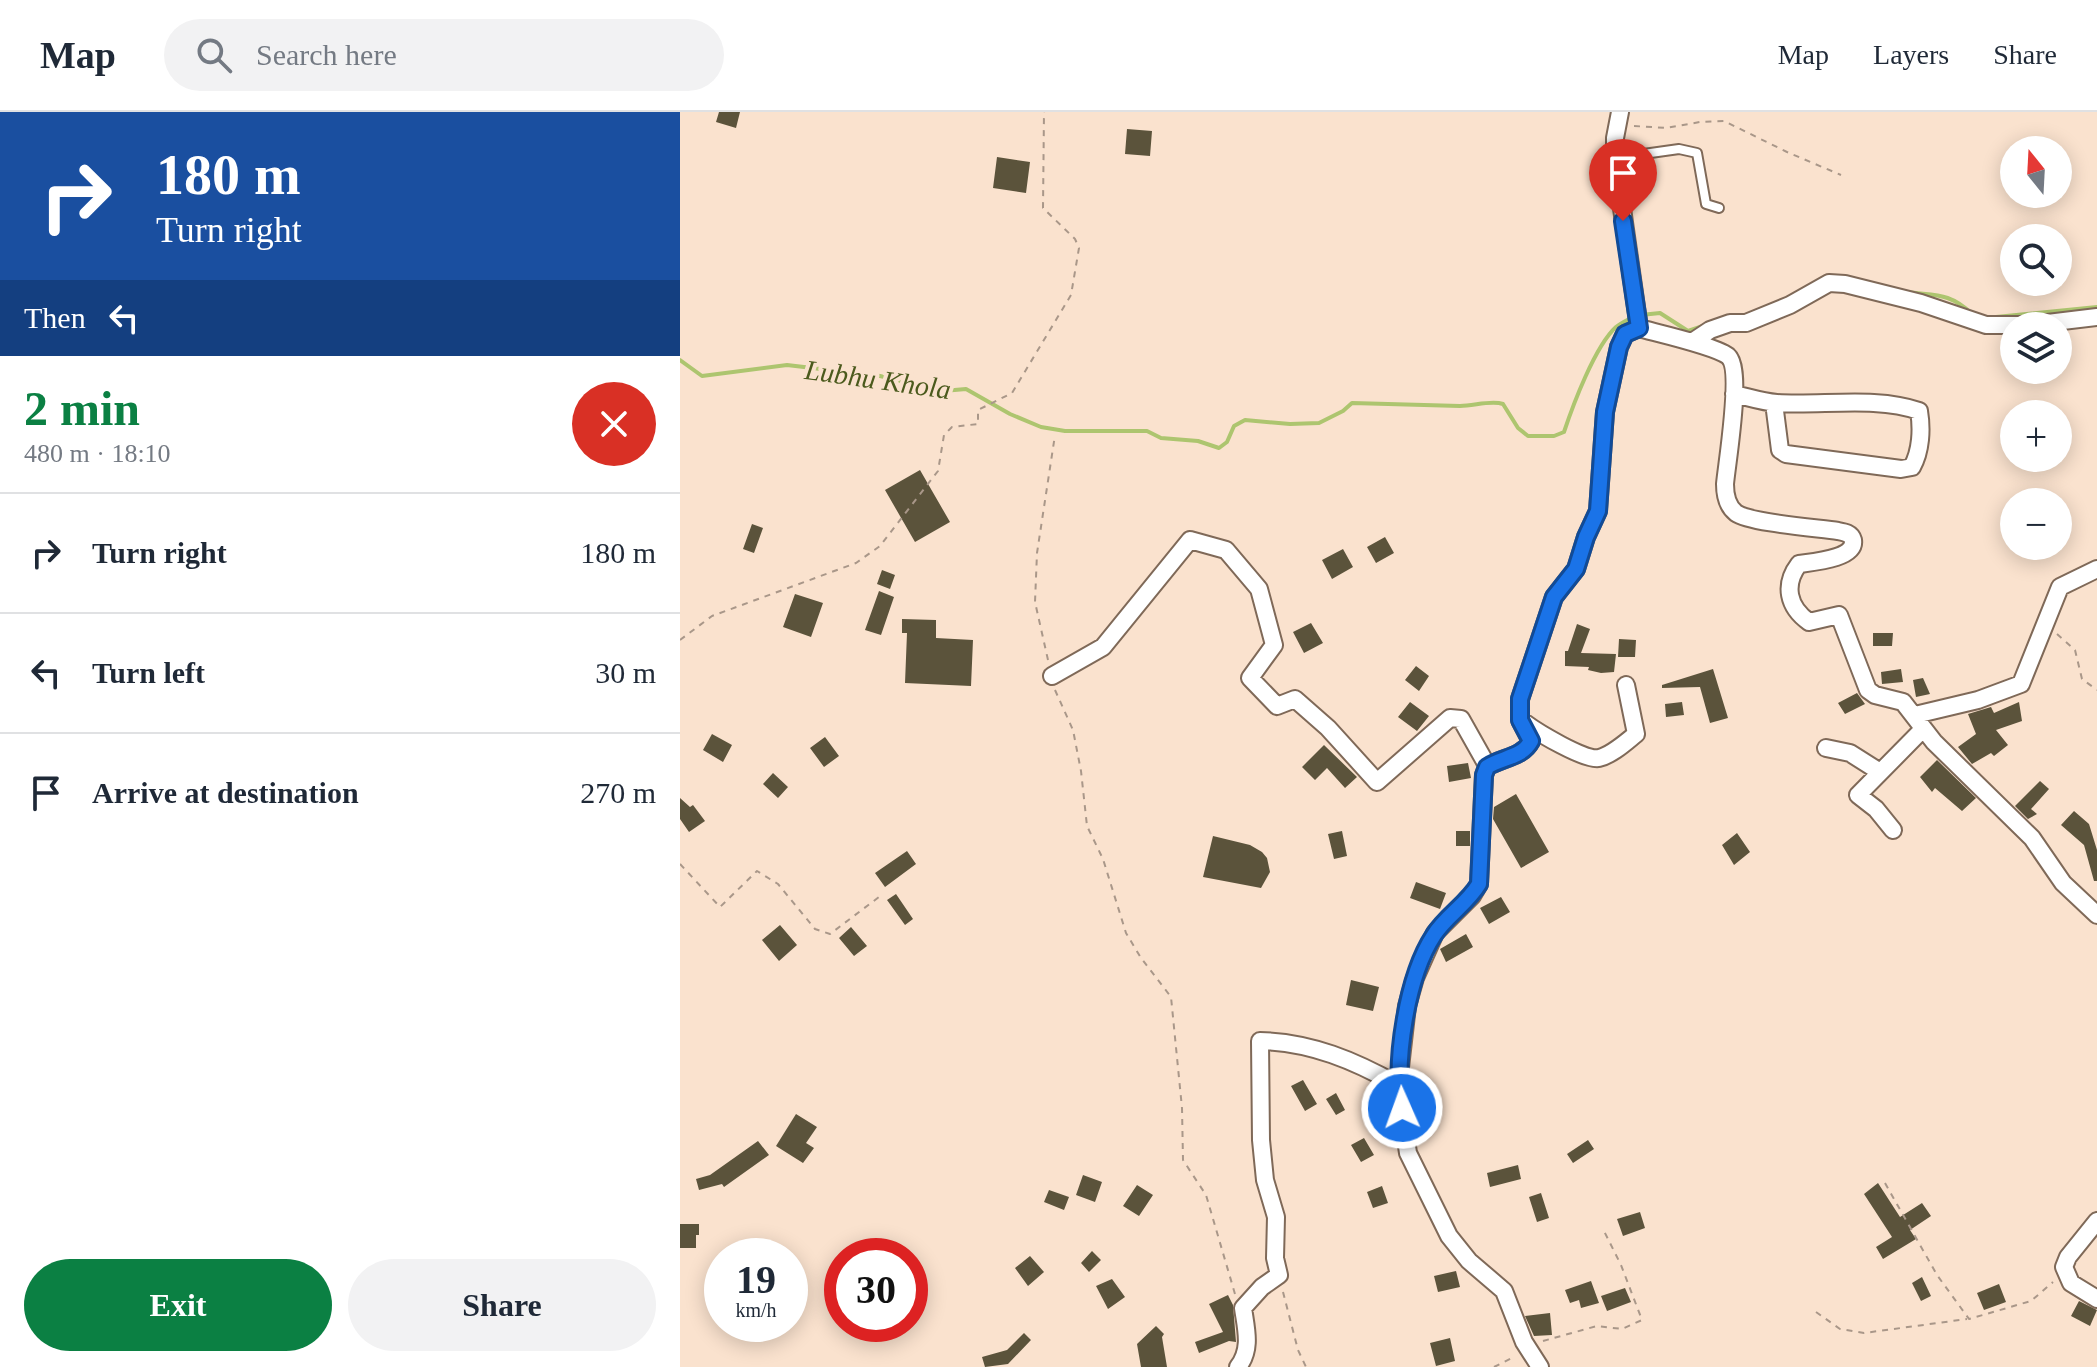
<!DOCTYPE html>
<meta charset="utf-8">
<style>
body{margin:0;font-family:Georgia,serif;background:#f2f2f3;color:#1f2937;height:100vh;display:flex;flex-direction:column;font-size:30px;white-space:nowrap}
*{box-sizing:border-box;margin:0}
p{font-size:26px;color:#747a83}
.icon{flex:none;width:44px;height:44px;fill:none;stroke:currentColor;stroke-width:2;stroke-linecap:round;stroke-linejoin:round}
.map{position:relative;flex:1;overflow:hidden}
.drawer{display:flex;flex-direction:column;background:#fff;width:680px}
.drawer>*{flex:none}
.banner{background:#1a4fa0;color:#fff;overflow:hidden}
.needle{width:52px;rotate:342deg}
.fabs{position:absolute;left:1320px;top:24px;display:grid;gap:16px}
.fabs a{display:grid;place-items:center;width:72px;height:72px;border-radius:50%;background:#fff;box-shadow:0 4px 20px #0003;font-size:40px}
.speed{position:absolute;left:24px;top:1126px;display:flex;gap:16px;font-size:40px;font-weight:700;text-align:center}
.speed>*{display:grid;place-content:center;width:104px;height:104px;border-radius:50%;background:#fff;box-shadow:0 4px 20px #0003;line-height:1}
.speed small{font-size:20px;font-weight:400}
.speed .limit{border:12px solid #d22;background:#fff;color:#111}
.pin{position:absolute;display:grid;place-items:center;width:68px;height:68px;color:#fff;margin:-82px -34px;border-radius:50% 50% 50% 0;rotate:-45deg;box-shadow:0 0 8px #0007}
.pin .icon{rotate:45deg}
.me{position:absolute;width:88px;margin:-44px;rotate:358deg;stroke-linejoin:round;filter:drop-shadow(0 0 6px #0008)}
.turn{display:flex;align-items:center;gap:28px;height:168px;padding:0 24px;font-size:36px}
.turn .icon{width:104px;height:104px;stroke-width:2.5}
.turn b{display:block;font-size:56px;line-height:68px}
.then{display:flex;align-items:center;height:76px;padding:0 24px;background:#0003;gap:16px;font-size:30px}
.round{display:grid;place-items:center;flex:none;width:84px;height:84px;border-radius:42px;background:#f2f2f3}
.headline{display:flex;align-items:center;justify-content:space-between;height:136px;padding:0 24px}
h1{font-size:48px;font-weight:700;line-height:60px;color:#0b8043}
.cta{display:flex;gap:16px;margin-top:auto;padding:16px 24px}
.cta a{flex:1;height:92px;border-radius:48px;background:#0b8043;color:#fff;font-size:32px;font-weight:700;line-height:92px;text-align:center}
.cta a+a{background:#f2f2f3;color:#1f2937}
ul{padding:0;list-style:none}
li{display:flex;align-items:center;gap:24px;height:120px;padding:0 24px;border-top:2px solid #e0e1e3}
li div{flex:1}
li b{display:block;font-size:30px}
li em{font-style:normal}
header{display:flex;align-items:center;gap:48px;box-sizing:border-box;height:112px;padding:0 40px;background:#fff;border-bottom:2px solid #e0e1e3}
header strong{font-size:38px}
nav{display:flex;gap:44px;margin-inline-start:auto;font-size:28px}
.search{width:560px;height:72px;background:#f2f2f3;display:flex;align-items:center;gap:20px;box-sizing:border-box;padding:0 28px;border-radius:44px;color:#747a83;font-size:30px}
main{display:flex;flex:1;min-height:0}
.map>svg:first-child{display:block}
</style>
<header>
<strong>Map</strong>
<div class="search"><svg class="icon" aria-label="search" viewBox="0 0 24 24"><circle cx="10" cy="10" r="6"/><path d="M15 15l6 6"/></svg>Search here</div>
<nav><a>Map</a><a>Layers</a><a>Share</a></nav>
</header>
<main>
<section class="drawer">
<div class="banner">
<div class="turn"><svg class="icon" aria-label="right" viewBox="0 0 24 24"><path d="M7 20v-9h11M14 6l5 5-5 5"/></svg><div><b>180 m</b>Turn right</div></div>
<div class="then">Then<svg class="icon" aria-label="left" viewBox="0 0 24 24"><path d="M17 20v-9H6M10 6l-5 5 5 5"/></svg></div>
</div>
<div class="headline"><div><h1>2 min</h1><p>480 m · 18:10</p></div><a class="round" style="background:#d93025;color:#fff"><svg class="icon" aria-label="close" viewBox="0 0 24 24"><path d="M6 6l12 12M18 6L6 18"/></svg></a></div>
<ul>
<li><svg class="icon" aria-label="right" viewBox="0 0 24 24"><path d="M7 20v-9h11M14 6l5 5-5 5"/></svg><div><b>Turn right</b></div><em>180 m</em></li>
<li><svg class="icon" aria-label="left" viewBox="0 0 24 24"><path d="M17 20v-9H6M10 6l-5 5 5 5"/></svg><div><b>Turn left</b></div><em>30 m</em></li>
<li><svg class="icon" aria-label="arrive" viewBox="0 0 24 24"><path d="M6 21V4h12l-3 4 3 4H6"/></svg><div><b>Arrive at destination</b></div><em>270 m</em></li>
</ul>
<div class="cta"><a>Exit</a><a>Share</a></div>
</section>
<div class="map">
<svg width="1417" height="1255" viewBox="0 0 1417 1255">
<rect width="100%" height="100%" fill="#fae2ce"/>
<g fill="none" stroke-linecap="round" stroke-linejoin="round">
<path stroke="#adc56f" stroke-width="4" d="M1227,180C1255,184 1269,180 1292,202
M961,203L980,201L1008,219L1026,213
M1316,205L1417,195
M0,248L22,264L107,253L200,264L263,279L286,277L330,302L361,315L385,319H467L481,326L518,329L539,336L547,330L554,314L565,308L610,312L639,311L663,299L672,291C708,292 744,293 780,294C794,294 811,288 823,292L838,316L848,324H874L884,320C893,293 915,234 936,215C941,211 948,208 953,205"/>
</g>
<path fill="#5b533b" d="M39,0H60L56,16L36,10Z
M447,17L472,19L470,44L445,42Z
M317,45L350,50L346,81L313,76Z
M240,358L270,410L235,430L205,378Z
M72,412L83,416L74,441L63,437Z
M705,425L714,441L696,451L687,435Z
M663,437L673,455L652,467L642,448Z
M202,458L215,463L210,477L197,472Z
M199,479L214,485L201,523L185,518Z
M115,482L143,491L131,525L103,515Z
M222,507L256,508V526L293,528L291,574L225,571L227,521H222Z
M631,511L643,531L624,541L613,520Z
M897,512L910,517L901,541L936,542L934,560L921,561L908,558L909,555L885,554V539H888Z
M1193,521H1213L1212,534H1193Z
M939,527L956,528L955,545H938Z
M736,554L749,564L739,579L725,568Z
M1033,557L1048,606L1030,611L1020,575L982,576V573Z
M1221,557L1223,570L1202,572L1201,560Z
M1243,566L1250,582L1236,585L1233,568Z
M1177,581L1185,592L1165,602L1158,591Z
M730,590L749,604L737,619L718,605Z
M1002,590L1004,603L986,605L985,592Z
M1339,590L1342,609L1316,618L1328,633L1314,644L1311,641L1292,652L1278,635L1296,622L1288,602L1311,595L1314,601Z
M32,622L52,633L43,650L23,638Z
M145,625L159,644L144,655L130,636Z
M644,633L677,665L665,676L647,656L635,668L622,655Z
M1257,648L1296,686L1282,699L1255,676L1252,680L1240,665Z
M788,651L791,666L769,670L767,654Z
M93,661L108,675L98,686L83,672Z
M1360,669L1369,677L1351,697L1357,702L1348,707L1335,694Z
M836,682L869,740L841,756L813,707L814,695Z
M0,686L10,695L13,693L25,709L9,720L0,707Z
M1394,699L1409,712L1417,738V769H1414L1404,733L1381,713Z
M662,719L667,744L654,747L648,722Z
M776,719H790V734H776Z
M1057,721L1070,740L1054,753L1042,733Z
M533,724L570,733L582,740L587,746L590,760L581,776L523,765Z
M227,739L236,752L205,775L195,761Z
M736,770L766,781L760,797L730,786Z
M216,782L233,807L225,813L207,788Z
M821,785L830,800L809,812L800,796Z
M100,813L117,833L99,849L82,828Z
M171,815L187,834L174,844L159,826Z
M786,822L793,835L766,850L760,837Z
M671,868L699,875L693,899L666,893Z
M623,968L637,992L625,999L611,974Z
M656,981L665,998L656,1003L646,987Z
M116,1002L137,1015L126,1031L134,1036L123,1051L96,1034Z
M684,1026L694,1043L681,1050L671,1033Z
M908,1028L914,1037L893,1051L887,1042Z
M78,1029L89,1043L44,1075L42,1072L19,1078L16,1067L30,1063Z
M838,1053L841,1067L810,1075L807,1061Z
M403,1063L422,1070L415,1090L396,1083Z
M1198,1071L1220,1105L1242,1091L1251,1104L1230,1118L1236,1127L1203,1147L1196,1135L1212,1125L1184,1082Z
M457,1073L473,1083L459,1104L443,1094Z
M702,1074L708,1091L693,1096L687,1080Z
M369,1078L389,1085L384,1098L364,1090Z
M861,1081L869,1106L857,1110L849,1085Z
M960,1100L965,1116L943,1124L937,1107Z
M0,1112H19V1123H16V1136H0Z
M412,1139L421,1148L409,1160L401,1151Z
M350,1144L364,1160L348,1174L335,1156Z
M776,1159L780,1175L758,1180L754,1164Z
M1242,1165L1251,1184L1241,1189L1232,1171Z
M432,1167L445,1185L428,1197L416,1174Z
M911,1169L919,1191L901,1196L899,1188L890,1191L885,1178Z
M1319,1172L1326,1190L1304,1198L1297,1181Z
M945,1176L951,1190L927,1199L921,1184Z
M548,1183L553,1193L556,1230L549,1229L519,1241L515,1230L543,1220L529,1192Z
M1399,1189L1417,1198L1410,1214L1391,1204Z
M870,1201L872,1223L854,1224L845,1204Z
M476,1214L484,1222L482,1225L487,1255H461L457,1232Z
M344,1221L351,1228L328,1252L305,1255L302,1245L327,1238Z
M770,1226L775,1249L756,1254L750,1231Z"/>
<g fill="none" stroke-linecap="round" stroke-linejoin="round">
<g stroke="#7f6958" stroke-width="12">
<path id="lane" d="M935,46L999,37L1017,41L1026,92L1039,96"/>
</g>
<g stroke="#7f6958" stroke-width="20">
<path id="street" d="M940,0L935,26V47L959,216
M1012,230L1030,218L1050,211H1066L1110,193L1149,171L1165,172L1241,191L1306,213H1350L1417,205
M1054,282C1068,285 1082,290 1097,291C1141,294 1197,284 1239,299C1242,317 1241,339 1232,355L1221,357L1106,342L1100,338L1094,291
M372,564L423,535L510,428L546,438L579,477L594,533L570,566L597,594L615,587L648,616L697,670L770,606L781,607L808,655
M1235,603L1298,588L1341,572L1380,475L1417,457
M845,611C857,620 905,649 919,646C932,643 946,630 956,622L946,573
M1146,636L1170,641L1200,660
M1213,718L1196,697L1178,683L1243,617
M1417,1109L1388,1145L1384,1155L1391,1171L1417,1187
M558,1255C572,1237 566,1217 563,1196L582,1175L599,1163L595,1146L596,1105L585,1068L581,1028L580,929C631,930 675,949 718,973
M860,1255L844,1230L824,1179L789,1149L769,1124L728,1041L718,973L727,894L735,866L755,821L792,784L799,772L804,663L807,655C822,645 842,646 851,629L840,608V587L874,485L896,457L906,425L918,399L925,300L939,235L945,222L959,216C977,221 1035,234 1048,244C1063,257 1047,350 1045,372C1045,383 1047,394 1056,401C1070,411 1138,416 1158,419C1164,420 1171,421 1173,428C1176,447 1132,450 1119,452C1103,473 1108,495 1129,510L1159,503L1188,578L1195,583L1223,590L1254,630L1352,726L1383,771L1417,803"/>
</g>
<path stroke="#a99789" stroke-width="2" stroke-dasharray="6 6" stroke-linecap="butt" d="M954,14L986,16L1020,10L1044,9L1107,40L1161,63
M1377,522L1395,538L1402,567L1417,578
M0,528L32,504L176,451L200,434L258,359L264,323L272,315L298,312V298L332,281L391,183L399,136L395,127L363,96L364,0
M368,548L355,490L357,441L375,323
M375,578L393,618L401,659L407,714L423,747L446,821L461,846L491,885L502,996L503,1048L526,1083L555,1182
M0,752L40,795L77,759L98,772L135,817L150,822L199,785
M1205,1071L1257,1163L1289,1207L1351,1189L1373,1170
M603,1180L618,1238L626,1255
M1136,1200L1160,1217L1184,1221L1287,1207
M863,1229L917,1214L942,1217L962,1208L941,1153L924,1119
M814,1255L834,1245"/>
<use href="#lane" stroke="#fff" stroke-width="8"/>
<use href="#street" stroke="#fff" stroke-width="16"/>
</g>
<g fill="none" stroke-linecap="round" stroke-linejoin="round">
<g stroke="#114b97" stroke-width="20">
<path id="route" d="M722,996C714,948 727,864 754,823C766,804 787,792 799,772L804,663L807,655C822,645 842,646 851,629L840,608V587L874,485L896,457L906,425L918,399L925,300L939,235L945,222L959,216L943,109"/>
</g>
<use href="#route" stroke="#1a73e8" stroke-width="14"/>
</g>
<g text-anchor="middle" stroke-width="8" stroke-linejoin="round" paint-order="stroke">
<g font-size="28" font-style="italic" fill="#4b5a1d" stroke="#fae2ce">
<text transform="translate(198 267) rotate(8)" y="10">Lubhu Khola</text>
</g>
</g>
</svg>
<div class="fabs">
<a><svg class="needle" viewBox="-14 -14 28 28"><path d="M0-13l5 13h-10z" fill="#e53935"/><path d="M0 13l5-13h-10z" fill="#747a83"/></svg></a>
<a><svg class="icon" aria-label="search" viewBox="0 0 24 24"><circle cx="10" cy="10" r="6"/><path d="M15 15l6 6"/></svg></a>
<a><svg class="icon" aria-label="layers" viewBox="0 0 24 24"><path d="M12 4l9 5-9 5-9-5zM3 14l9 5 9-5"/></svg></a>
<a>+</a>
<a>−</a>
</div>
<div class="speed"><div>19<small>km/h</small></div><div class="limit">30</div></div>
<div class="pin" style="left:943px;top:109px;background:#d93025"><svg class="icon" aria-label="arrive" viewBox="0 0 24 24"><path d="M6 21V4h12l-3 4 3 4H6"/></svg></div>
<svg class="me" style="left:722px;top:996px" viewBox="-20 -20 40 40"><circle r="17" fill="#1a73e8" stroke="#fff" stroke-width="3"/><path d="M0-11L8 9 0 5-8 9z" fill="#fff"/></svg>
</div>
</main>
